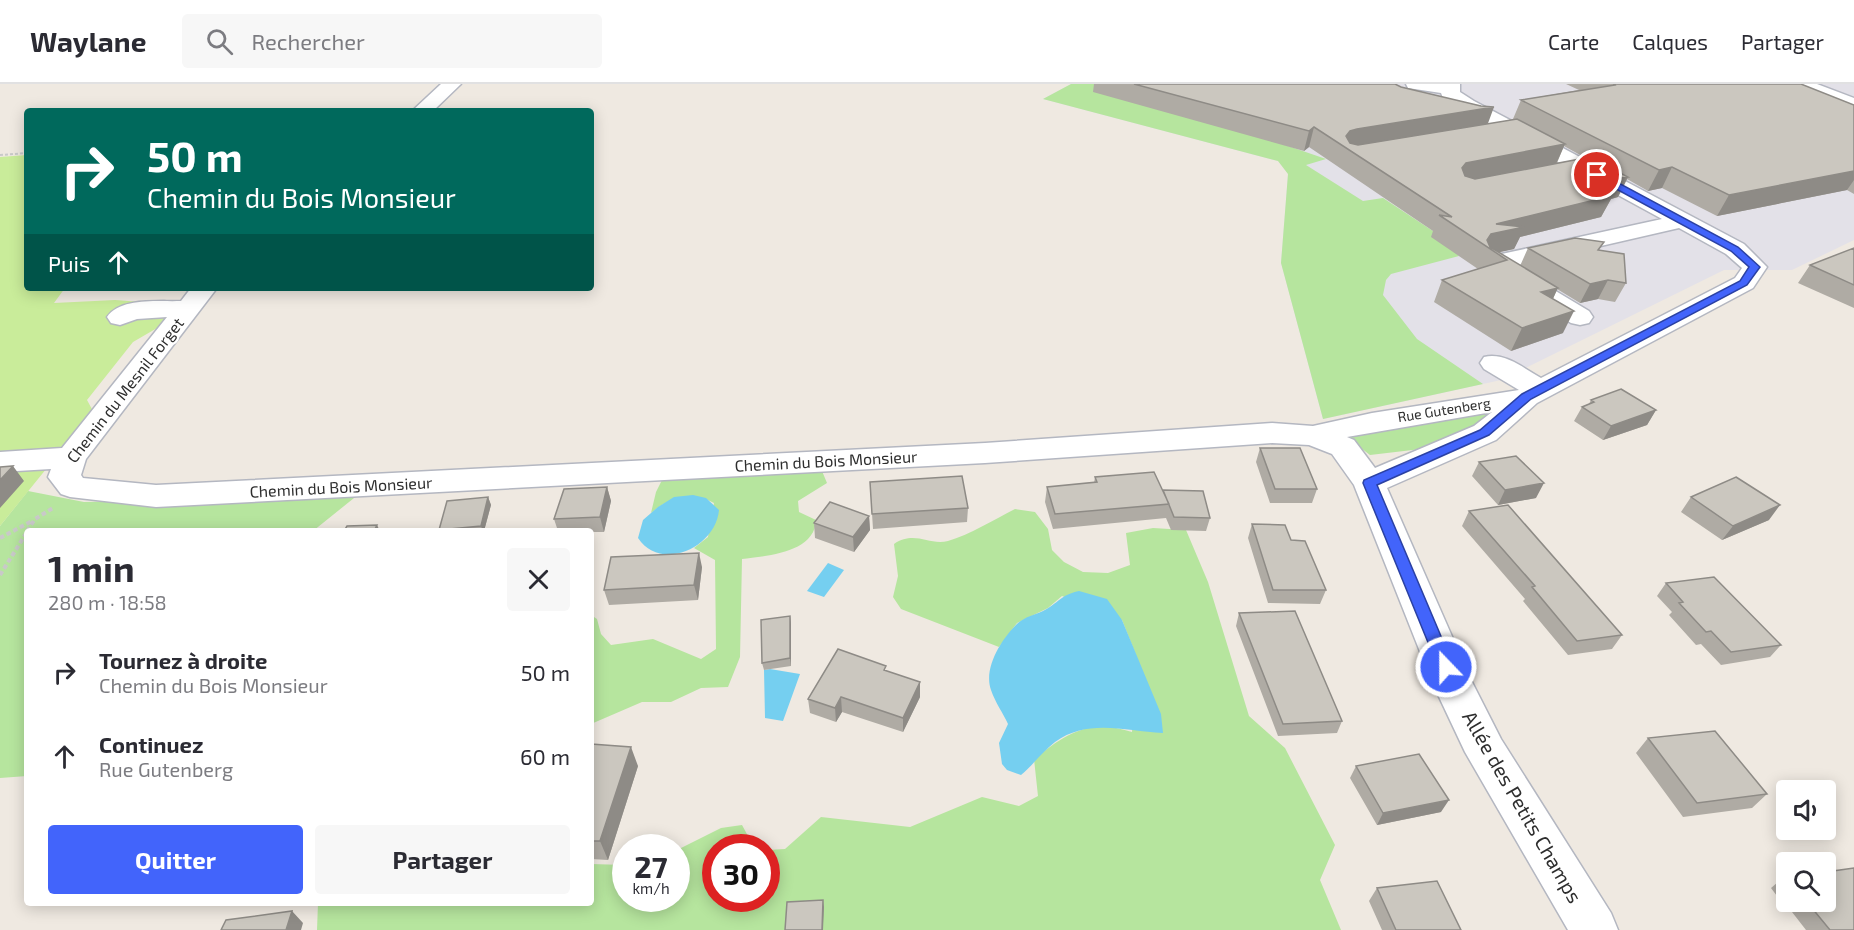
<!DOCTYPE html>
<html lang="fr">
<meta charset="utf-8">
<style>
body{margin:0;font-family:"Exo 2",sans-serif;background:#f7f7f7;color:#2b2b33;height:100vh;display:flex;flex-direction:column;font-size:22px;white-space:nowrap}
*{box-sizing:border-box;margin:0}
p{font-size:20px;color:#7c7c81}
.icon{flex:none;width:33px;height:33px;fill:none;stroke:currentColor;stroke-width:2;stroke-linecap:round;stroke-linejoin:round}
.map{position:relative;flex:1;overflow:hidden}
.panel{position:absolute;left:24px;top:444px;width:570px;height:378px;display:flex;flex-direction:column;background:#fff;border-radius:6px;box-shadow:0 3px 15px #0003}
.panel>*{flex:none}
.banner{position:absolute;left:24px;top:24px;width:570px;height:183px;border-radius:6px;box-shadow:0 3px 15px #0003;background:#00695c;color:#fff;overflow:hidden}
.controls{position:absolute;left:1776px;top:696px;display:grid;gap:12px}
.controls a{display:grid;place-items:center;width:60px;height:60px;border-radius:6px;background:#fff;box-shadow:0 3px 15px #0003;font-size:30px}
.speed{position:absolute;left:612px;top:750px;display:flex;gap:12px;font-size:30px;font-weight:700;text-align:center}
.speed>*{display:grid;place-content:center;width:78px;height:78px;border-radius:50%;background:#fff;box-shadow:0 3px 15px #0003;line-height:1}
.speed small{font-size:15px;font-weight:400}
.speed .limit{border:9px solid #d22;background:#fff;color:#111}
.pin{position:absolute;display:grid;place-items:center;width:51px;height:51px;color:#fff;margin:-26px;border:3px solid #fff;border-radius:50%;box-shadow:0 2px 6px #0007}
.me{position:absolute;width:66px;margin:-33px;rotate:338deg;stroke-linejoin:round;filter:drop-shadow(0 0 4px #0008)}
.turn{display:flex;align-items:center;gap:21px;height:126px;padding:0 24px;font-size:27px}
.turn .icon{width:78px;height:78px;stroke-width:2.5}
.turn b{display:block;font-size:42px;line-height:51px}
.then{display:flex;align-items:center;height:57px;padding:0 24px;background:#0003;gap:12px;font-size:22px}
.round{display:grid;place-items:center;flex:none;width:63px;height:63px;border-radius:6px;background:#f7f7f7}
.summary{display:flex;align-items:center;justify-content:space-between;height:102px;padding:0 24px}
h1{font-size:36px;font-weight:700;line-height:45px}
.cta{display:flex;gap:12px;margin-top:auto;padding:12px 24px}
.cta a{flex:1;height:69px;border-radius:6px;background:#4264fb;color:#fff;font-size:24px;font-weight:700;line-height:69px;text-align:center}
.cta a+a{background:#f7f7f7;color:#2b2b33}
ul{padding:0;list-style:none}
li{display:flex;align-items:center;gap:18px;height:84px;padding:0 24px}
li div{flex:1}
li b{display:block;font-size:22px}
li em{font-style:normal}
header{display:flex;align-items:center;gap:36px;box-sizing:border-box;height:84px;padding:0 30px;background:#fff;border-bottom:2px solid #e1e1e2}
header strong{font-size:28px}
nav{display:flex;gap:33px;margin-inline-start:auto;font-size:21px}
.search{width:420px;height:54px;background:#f7f7f7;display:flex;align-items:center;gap:15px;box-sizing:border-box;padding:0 21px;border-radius:6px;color:#7c7c81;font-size:22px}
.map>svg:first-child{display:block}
</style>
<header>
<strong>Waylane</strong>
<div class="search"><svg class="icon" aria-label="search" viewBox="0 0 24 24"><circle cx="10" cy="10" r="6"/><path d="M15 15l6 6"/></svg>Rechercher</div>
<nav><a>Carte</a><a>Calques</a><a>Partager</a></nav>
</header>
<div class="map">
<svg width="1854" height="846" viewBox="0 0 1854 846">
<rect width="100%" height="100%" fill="#efe9e1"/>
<path fill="#e3e1e8" d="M1071,0H1854V156L1792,186H1724L1501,296L1323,335L1281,179L1288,90L1278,77L1043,15Z"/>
<path fill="#b6e59e" d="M1071,0H1107L1326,75L1306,81L1363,117L1383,114L1439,151L1459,172L1391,190L1386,196L1383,211L1417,255L1483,300L1323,335L1281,179L1288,90L1278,77L1043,15Z
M1489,324L1496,329L1470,346L1421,365L1370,371L1348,354L1375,345Z
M822,387L827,399L798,417L799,428L816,436C815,469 766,472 742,475L740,573L728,603L701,604L671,618H642L591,640V531L597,535L601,550L611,561L653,555L701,575L716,565L715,476L694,464L708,453L714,419C691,406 670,413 651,429L656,408L664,392Z
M28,407L84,418L312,413L359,410L313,447H27V692L0,694V442Z
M1015,425L1035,428L1048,445L1052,466L1064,478L1083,488L1108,489L1130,481L1126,449L1153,444L1186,446L1208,498L1249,632L1285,664L1335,761L1320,796L1341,846H317L318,819H591V780L625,781L626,814H676L677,766L721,744L742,741L754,763L716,764V814H766L767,766L785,765L821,733L910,743L982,713L1019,722L1038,712L1034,675C1067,649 1089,634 1132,648L1136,571L1122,536L1062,512L1048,524L1017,539L999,563L901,525L893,513L898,492L894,460C915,446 929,462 948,457C969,451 995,435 1015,425Z"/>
<path fill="#c9ec9a" d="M27,71V204H65L54,219L115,216L182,221L164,240L133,258L87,316L93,327L0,442V73Z"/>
<path fill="#75cff0" d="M693,411L706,414L719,426C716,463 661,489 638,454L643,436L658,423L674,413Z
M828,479L844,486L824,513L807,507Z
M1079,507L1107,515L1122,536L1161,630L1163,649C1125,647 1088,634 1055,658C1042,668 1033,681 1021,691L1007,686L1002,680L999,659L1008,640C1003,629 995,618 991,606C983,584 1002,554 1018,539C1025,533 1034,531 1043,527C1059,519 1060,511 1079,507Z
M770,585L800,590L783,637L765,634L764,586Z"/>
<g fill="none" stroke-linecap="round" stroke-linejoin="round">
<g stroke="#b4b7c1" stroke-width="3">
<path id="minor" d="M441,0H461L433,27H412Z
M1406,0H1460V8L1474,17L1744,160L1767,183L1753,204L1537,319L1496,356L1387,404L1472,598L1501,655L1611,829L1618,846H1568L1465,668L1432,598L1354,401L1332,370L1309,361L1272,359L985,379L156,423L70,413L61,410L48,393L51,385L0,388V368L62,364L167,233L137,235L120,241L111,239L107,233C121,213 159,218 181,217L191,204H217L86,375L81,391L83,394L156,401L985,359L1272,339L1313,342L1372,329L1519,306L1484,285L1480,279L1484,273C1505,268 1523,284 1541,294L1735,194L1742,184L1726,170L1679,144L1514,182L1589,227L1593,233L1589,239L1580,241L1571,239L1483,184L1480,179L1483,174L1662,135L1460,25L1443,14L1441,9L1408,4ZM1492,328L1474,342L1375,384L1354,356L1347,353Z
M1792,0H1817L1854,14V27L1794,4Z"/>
</g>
<path stroke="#c9c9c9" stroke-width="2" stroke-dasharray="3 2" stroke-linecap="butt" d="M0,71L27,69"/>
<path stroke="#c9c9c9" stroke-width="4" stroke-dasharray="4.5 3" stroke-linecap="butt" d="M27,447L35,435L53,424
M0,454L32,437
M0,491L27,448"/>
<use href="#minor" fill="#fff" fill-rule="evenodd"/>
</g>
<path fill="#afaba4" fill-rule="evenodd" d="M1094,0H1395L1487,40L1514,36L1513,35L1521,16L1579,6L1566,0H1801L1854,21V110L1847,106L1717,132L1662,104L1648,107L1627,95L1618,113L1611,115L1601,133L1520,153L1514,165L1498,168L1520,182L1528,164L1599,166L1626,199L1615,218L1598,215L1580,219L1557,205L1553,215L1563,249L1511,267L1434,218L1442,196L1478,185L1431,153L1433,147L1309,63L1304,67L1093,8ZM1564,62L1582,72L1586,74L1557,79Z
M1854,164V224L1798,199L1810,181Z
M1591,316L1656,326L1647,341L1603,356L1574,337L1582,323L1589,320Z
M1260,364L1317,405L1312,419H1270L1256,378Z
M1479,378L1536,414L1498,421L1472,392Z
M1095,393L1163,406L1210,434L1206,447L1171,446L1166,434L1053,445L1045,418L1047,403L1094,399Z
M870,398L968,424L967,438L873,445Z
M607,403L611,417L604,448H591V447H558L554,435Z
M488,413L491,421L484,447H440L439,446Z
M1691,413L1769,436L1722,456L1681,428Z
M1469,427L1622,551L1612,565L1568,571L1523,517L1525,515L1462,442Z
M869,432L870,446L854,468L815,454L814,439Z
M1252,440L1291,456L1326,506L1320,520L1268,519L1248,454Z
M702,483L698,516L609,521L604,506Z
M1666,499L1781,561L1770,573L1721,581L1701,560L1696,561L1669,531L1672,528L1657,512Z
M1239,529L1342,637L1337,649L1278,652L1236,542Z
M790,532L791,540V582L764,586L762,579Z
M920,598V613L903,648L842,628L836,638L810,629L808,615Z
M1648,654L1767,710L1752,724L1683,733L1636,669Z
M591,660L638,682L608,776L591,775Z
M1356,682L1441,728L1377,741L1350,694Z
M1785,792H1786V818H1826L1854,846H1806L1792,828H1789L1771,804Z
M1377,804L1461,846H1382L1369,817Z"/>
<path fill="#8e8b86" d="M1494,23L1487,42L1351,65L1346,52L1350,47L1357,45Z
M1314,43L1309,63L1304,67L1309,47Z
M1565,60L1556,80L1459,99L1462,84L1466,79Z
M1672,83L1662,104L1648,107L1659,86Z
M1854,87V96L1847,106L1717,132L1729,111Z
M1628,93L1618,113L1611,115L1601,133L1520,153L1514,165L1496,169L1485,161L1496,140L1621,94Z
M1608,196L1598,215L1580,219L1590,200Z
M1558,204L1547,227L1541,208Z
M1574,227L1563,249L1511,267L1522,244Z
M1656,326L1647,341L1603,356L1611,342Z
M13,382L24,397L0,424V396Z
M1544,399L1536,414L1498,421L1505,406Z
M607,403L611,417L604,448L600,433Z
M488,413L491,421L484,447H483L481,442Z
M1780,421L1769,436L1722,456L1733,442Z
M869,432L870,446L854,468L853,453Z
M377,441L380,447H374Z
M699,469L702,483L698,516L694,501Z
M790,532L791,540V582L790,574Z
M920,598V613L903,648V634Z
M841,613L842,628L836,638L835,624Z
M631,663L638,682L608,776L600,757Z
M1449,716L1441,728L1377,741L1383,729Z
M823,816L824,823L823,846H822Z
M292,827L303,839L301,846H286Z"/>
<path fill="#cbc7bf" stroke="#8e8b86" stroke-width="1.5" d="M1134,0H1395L1401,3L1481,22L1494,23L1357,45L1350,47L1346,52L1350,59L1358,61L1517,35L1565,60L1466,79L1462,84L1465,92L1475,95L1590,73L1628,93L1621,94L1611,112L1496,140L1524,143L1491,150L1487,156L1490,163L1558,204L1541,208L1574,227L1522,244L1442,196L1507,176L1439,131L1452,133L1314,43L1309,47Z
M1614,0H1801L1854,21V87L1729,111L1672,83L1659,86L1521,16L1615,1Z
M1575,154L1604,158L1598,166L1624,170L1626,199L1608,196L1590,200L1528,164Z
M1854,164V201L1810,181Z
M1621,305L1656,326L1611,342L1582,323L1594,318L1591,316Z
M1260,364H1300L1317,405H1275Z
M1516,372L1544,399L1505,406L1479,378Z
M13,382L0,396V383Z
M1154,388L1169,420L1055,430L1047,403L1097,398L1095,393Z
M962,392L968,424L872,430L870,398Z
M1736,393L1780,421L1733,442L1691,413Z
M607,403L600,433L554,435L564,405Z
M1163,406L1203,407L1210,434L1174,433Z
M488,413L481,442L439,446L447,417Z
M830,418L869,432L853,453L814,439Z
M1508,421L1622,551L1577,557L1532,503L1535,502L1469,427Z
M1252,440L1285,441L1291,456L1305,457L1326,506H1273Z
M377,441L374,447H344L347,442Z
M699,469L694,501L604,506L611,473Z
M1714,493L1781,561L1731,568L1711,547L1706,548L1679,519L1683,518L1666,499Z
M1295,527L1342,637L1283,640L1239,529Z
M790,532V574L762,579L761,536Z
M838,565L886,582L884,586L920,598L903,634L841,613L835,624L808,615Z
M1715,647L1767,710L1697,719L1648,654Z
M591,660L631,663L600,757H591Z
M1419,670L1449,716L1383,729L1356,682Z
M1854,784V846H1830L1807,818H1826V788Z
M1437,797L1461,846H1396L1377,804Z
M823,816L822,846H785L787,818Z
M292,827L286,846H221L226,836Z"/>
<path fill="#4264fb" stroke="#2b41a3" stroke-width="1.5" d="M1594,89H1600L1738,163L1760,183L1747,201L1531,315L1489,351L1377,401L1454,583L1452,587L1446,589L1440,587L1438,583L1363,399L1364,396L1480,346L1522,310L1740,197L1749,183L1731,167L1594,93Z"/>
<g text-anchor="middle" stroke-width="4.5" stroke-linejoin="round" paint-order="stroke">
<g font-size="14" fill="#2e2e2e" stroke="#fff">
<text transform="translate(1444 326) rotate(-9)" y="5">Rue Gutenberg</text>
</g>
<g font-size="16" fill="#2e2e2e" stroke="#fff">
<text transform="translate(125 306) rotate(-52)" y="6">Chemin du Mesnil Forget</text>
<text transform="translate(826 377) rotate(-3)" y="6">Chemin du Bois Monsieur</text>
<text transform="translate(341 403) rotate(-3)" y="6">Chemin du Bois Monsieur</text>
</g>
<g font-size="20" fill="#2e2e2e" stroke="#fff">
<text transform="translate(1522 723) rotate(60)" y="7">Allée des Petits Champs</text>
</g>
</g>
</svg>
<div class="controls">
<a><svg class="icon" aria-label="sound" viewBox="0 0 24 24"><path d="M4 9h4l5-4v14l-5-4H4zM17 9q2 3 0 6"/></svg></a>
<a><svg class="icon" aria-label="search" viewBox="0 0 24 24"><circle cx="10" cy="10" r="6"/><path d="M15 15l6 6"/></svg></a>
</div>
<div class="speed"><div>27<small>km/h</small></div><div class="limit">30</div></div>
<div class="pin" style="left:1597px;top:91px;background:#d93025"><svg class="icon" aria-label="arrive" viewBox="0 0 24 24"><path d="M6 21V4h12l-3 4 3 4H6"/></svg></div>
<svg class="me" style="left:1446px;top:583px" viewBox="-20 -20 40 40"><circle r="17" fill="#4264fb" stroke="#fff" stroke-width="3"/><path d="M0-11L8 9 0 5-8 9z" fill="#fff"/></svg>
<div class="banner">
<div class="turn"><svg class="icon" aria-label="right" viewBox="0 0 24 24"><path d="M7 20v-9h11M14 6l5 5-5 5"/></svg><div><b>50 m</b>Chemin du Bois Monsieur</div></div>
<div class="then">Puis<svg class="icon" aria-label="ahead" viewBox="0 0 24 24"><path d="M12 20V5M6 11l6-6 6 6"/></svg></div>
</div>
<section class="panel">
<div class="summary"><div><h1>1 min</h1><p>280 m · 18:58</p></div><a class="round"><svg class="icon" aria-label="close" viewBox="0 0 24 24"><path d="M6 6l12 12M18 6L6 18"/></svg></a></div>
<ul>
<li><svg class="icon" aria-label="right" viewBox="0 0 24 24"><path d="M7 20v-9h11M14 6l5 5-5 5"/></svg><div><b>Tournez à droite</b><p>Chemin du Bois Monsieur</p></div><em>50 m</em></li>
<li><svg class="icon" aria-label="ahead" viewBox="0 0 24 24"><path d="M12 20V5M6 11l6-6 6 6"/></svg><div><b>Continuez</b><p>Rue Gutenberg</p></div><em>60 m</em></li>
</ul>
<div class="cta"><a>Quitter</a><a>Partager</a></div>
</section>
</div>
